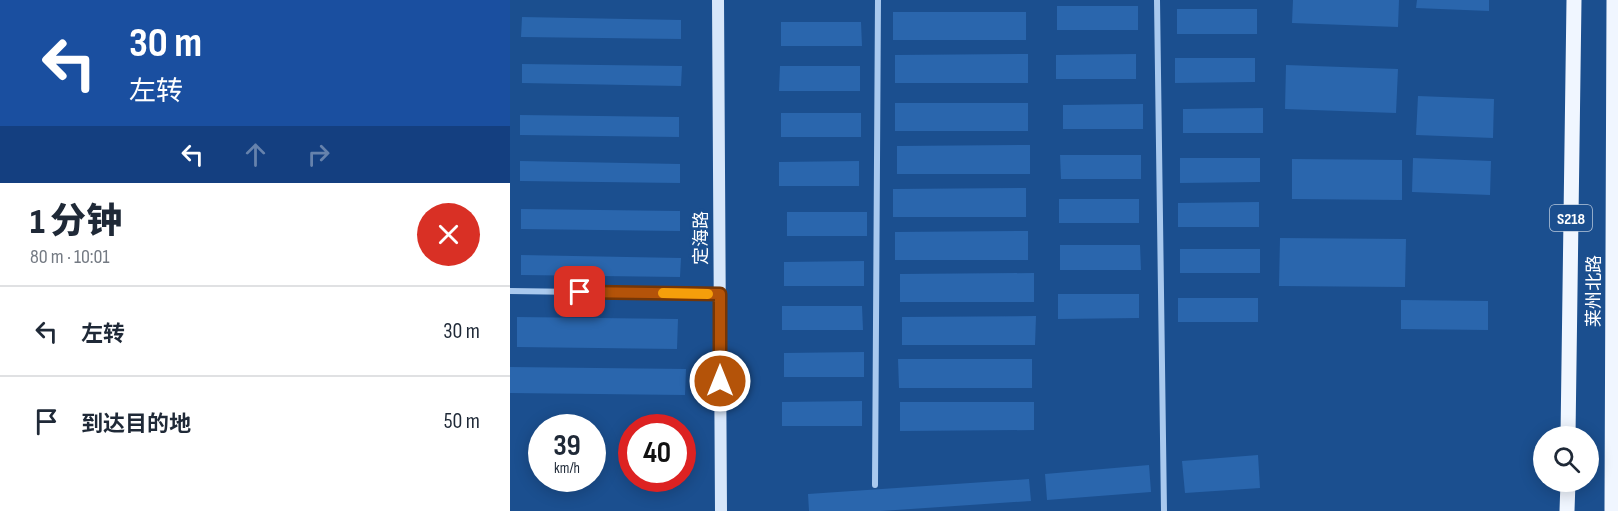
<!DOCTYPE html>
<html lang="zh">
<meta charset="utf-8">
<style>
body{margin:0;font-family:"Sofia Sans Condensed","Noto Sans SC",sans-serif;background:#f6f6f7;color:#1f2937;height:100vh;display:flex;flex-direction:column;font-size:22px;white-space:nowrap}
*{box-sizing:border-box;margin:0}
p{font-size:20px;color:#747a83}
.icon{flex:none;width:33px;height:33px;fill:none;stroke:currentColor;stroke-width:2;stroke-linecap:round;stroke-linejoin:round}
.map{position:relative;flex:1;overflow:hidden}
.panel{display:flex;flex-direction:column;background:#fff;width:510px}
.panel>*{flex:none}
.top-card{background:#1a4fa0;color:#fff;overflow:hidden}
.fabs{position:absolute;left:1023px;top:426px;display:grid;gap:12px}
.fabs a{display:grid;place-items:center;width:66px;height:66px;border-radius:50%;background:#fff;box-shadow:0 3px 15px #0003;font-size:30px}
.speed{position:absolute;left:18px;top:414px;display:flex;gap:12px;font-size:30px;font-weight:700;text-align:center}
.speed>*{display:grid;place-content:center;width:78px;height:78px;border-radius:50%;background:#fff;box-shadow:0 3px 15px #0003;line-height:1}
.speed small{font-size:15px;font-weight:400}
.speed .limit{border:9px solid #d22;background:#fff;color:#111}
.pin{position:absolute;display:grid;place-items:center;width:51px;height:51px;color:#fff;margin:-26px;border-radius:12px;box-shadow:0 3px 9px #0006}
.me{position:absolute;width:66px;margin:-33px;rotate:0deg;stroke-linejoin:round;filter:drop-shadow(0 0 4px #0008)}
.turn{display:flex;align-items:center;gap:21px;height:126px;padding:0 30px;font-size:27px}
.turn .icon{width:78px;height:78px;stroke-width:2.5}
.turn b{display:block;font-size:42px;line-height:51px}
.lanes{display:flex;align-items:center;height:57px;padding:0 30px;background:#0003;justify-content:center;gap:30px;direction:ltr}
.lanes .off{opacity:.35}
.round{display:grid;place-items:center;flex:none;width:63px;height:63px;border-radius:32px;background:#f6f6f7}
.overview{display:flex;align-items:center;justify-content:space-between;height:102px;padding:0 30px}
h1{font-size:36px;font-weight:800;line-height:45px}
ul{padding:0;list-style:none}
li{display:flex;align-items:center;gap:18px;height:90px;padding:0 30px;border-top:2px solid #e0e1e3}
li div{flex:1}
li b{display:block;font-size:22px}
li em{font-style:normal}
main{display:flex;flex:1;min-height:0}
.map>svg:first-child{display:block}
</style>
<main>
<section class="panel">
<div class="top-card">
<div class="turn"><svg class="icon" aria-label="left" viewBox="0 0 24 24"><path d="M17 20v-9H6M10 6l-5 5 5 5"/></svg><div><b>30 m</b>左转</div></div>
<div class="lanes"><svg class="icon" aria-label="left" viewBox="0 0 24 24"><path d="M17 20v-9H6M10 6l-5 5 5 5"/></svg><svg class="icon off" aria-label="ahead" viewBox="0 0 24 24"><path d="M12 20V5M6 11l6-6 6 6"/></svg><svg class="icon off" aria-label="right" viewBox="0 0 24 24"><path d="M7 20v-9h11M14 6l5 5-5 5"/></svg></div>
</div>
<div class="overview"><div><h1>1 分钟</h1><p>80 m · 10:01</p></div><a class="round" style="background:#d93025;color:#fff"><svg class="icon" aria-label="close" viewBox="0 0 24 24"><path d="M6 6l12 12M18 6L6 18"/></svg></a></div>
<ul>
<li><svg class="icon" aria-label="left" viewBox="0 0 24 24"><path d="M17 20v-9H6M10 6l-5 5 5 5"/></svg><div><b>左转</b></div><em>30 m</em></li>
<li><svg class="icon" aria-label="arrive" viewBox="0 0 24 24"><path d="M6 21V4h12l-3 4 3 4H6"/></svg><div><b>到达目的地</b></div><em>50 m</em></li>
</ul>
</section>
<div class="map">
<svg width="1108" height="511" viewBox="0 0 1108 511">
<rect width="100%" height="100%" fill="#1b4f8f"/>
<path fill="#2a66ad" d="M783,0H889L888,27L782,23Z
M907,0H979V11L906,8Z
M547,6H628V30H547Z
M667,9H747V34H667Z
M383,12H516V40H383Z
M12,17L171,20V39L11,37Z
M271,22H351L352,46H271Z
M518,54V83H385V55Z
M626,54V79H546V55Z
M665,58H745V82L665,83Z
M12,64L172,66L171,86L12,83Z
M776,65L888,69L886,113L775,109Z
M270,66H350V91H269Z
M908,96L984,99L983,138L906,135Z
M385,103H518V131H385Z
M633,104V129H553V105Z
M753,108V133H673V109Z
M271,113H351V137H271Z
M10,115L169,117V137L10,135Z
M520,145V174H387V146Z
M550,155H631V179H551Z
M670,158H750V182L670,183Z
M903,158L981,161L980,195L902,192Z
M782,159L892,160V200L782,199Z
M10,161L170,164V183L10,181Z
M349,161V186H269V162Z
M516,188V217H383V189Z
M549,199H629V223H549Z
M749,202V227H668V203Z
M11,209L170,211V231L11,229Z
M277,212H357V236H277Z
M518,231V260H385V232Z
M770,238L896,239L895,287L769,286Z
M550,245H630L631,270H550Z
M670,249H750V273H670Z
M11,255L171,258L170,277L11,275Z
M354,261V286H274V262Z
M524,273V302H390V274Z
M548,294H629V318L548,319Z
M668,298H748V322H668Z
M891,300L978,301V330L891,329Z
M272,306H352L353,330H272Z
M526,316L525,345H392V317Z
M7,317L168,319L167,349L7,347Z
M354,352V377H274V353Z
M388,359H522V388H389Z
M0,367L176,369L175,395L0,393Z
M352,401V426H272V402Z
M390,402H524V430L390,431Z
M748,455L750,488L675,493L672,461Z
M639,465L641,492L537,500L535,474Z
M519,479L521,501L371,511H299L298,494Z"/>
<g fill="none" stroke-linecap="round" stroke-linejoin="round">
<path stroke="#a9c9ee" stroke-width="6" d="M647,0L654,511
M0,291L210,294
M365,485L368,0"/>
<path stroke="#d6e6fa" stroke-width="12" d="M208,0L211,511"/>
<path stroke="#f0f6ff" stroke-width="15" d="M1058,436L1064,0
M1057,511L1058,482
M1102,511L1104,0"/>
</g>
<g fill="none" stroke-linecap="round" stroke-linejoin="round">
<g stroke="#753606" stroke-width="15">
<path id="route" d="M70,292L210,294V381"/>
</g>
<use href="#route" stroke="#b45309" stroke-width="10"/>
<path stroke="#f59e0b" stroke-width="10" d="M153,293L198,294"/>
</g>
<g text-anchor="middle" stroke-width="6" stroke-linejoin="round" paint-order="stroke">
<rect fill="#1b4f8f" stroke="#bbcadd" stroke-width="1.5" x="1040" y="205" width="42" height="26" rx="4.5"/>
<g font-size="16" font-weight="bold" fill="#fff">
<text x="1061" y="224">S218</text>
</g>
<g font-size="18" fill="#fff" stroke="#1b4f8f">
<text transform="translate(191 238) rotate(-90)" y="6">定海路</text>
<text transform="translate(1084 291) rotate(-90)" y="6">莱州北路</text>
</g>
</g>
</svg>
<div class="fabs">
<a><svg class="icon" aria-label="search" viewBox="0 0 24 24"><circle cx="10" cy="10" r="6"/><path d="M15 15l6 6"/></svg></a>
</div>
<div class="speed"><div>39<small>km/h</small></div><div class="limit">40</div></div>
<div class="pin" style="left:70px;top:292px;background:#d93025"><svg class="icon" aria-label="arrive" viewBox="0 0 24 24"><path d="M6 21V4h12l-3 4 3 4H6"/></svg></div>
<svg class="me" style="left:210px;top:381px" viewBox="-20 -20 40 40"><circle r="17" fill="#b45309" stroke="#fff" stroke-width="3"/><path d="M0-11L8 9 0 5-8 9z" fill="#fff"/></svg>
</div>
</main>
